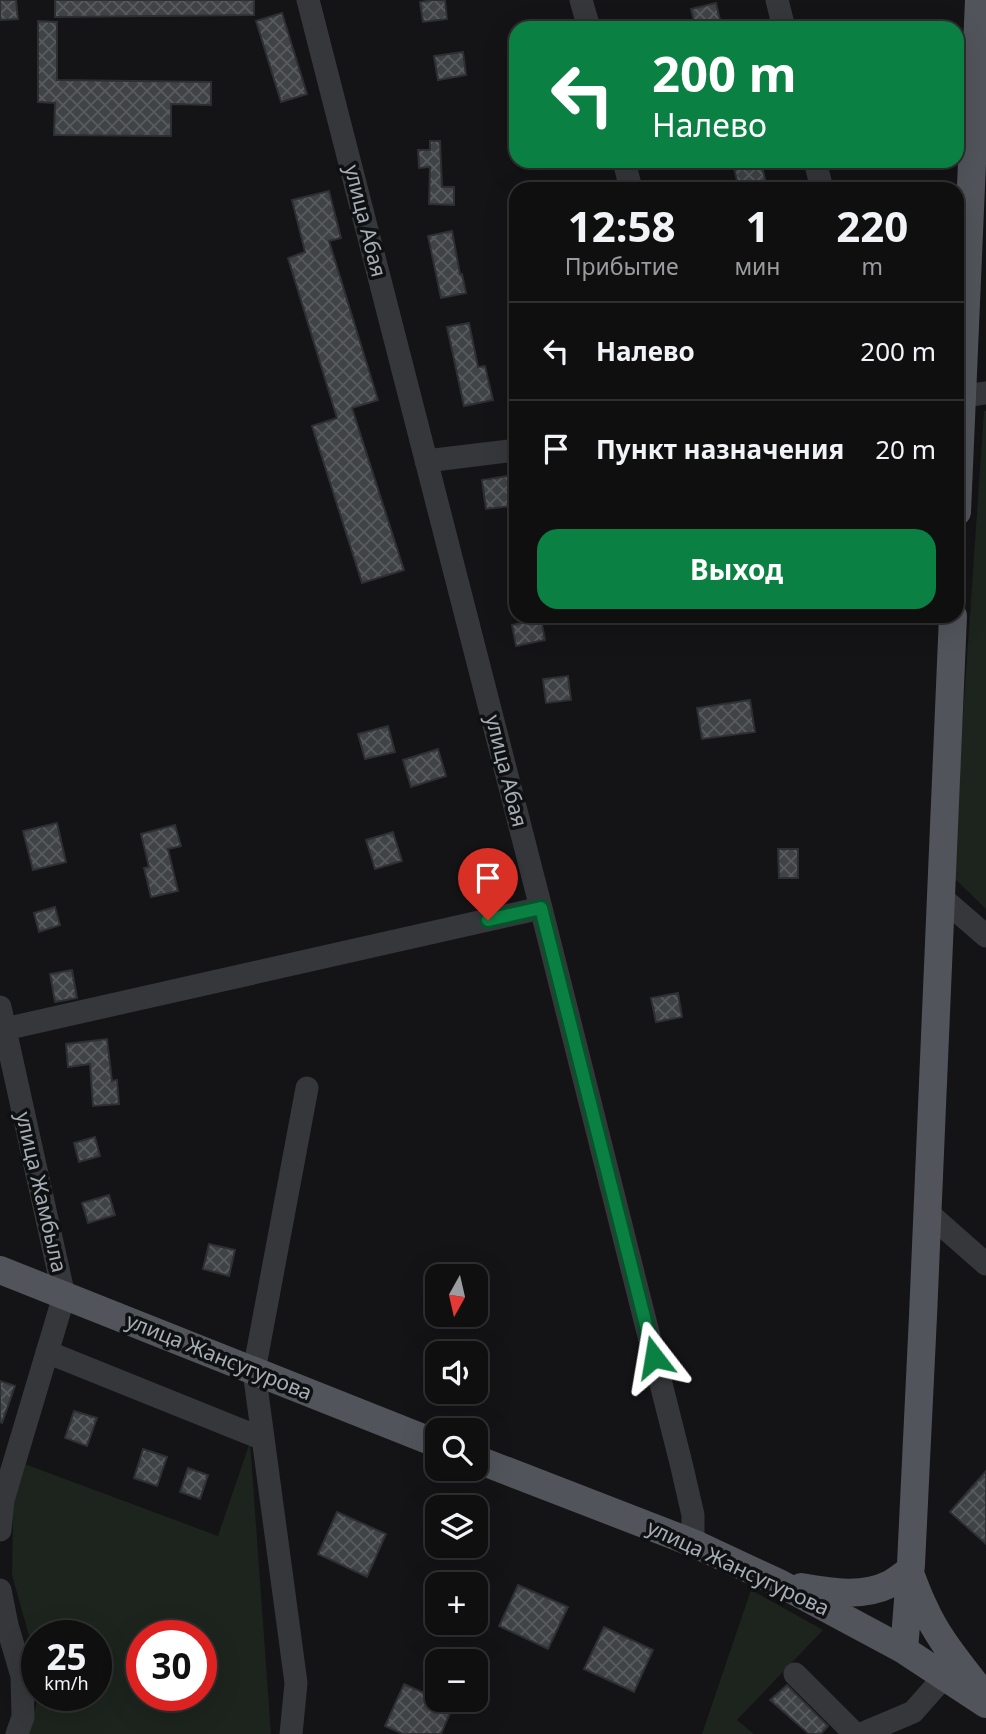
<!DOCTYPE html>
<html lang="ru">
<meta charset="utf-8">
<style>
body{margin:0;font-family:"Noto Sans",sans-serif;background:#1d1d1e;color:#f1f3f6;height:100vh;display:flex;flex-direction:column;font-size:26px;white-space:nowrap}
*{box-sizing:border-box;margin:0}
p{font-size:23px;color:#9b9c9f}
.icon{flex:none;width:38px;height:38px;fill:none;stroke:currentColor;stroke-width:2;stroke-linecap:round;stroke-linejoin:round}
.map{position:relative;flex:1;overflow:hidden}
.drawer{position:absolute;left:509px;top:182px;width:455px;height:441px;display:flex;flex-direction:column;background:#0f0f10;border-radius:21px;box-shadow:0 7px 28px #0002,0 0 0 2px #2f2f30}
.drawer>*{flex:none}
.hud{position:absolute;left:509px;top:21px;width:455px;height:147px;border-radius:21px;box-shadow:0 7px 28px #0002,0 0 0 2px #2f2f30;background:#0b8043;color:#fff;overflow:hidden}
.needle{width:46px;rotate:188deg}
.tools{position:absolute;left:425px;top:1264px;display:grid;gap:14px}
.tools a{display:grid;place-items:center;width:63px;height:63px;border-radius:14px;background:#0f0f10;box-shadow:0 7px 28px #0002,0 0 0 2px #2f2f30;font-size:35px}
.speed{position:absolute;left:21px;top:1620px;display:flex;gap:14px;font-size:35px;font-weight:700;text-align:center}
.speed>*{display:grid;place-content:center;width:91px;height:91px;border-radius:50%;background:#0f0f10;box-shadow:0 7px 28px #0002,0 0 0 2px #2f2f30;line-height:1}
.speed small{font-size:18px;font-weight:400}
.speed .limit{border:10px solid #d22;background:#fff;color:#111}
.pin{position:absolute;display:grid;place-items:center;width:60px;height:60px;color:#fff;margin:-72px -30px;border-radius:50% 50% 50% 0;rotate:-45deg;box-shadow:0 0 7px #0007}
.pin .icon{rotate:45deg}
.me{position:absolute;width:77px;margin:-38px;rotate:346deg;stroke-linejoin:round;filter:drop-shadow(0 0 5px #0008)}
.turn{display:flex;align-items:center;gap:24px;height:147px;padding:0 28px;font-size:32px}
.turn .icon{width:91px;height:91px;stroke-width:2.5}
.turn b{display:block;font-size:49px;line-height:60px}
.eta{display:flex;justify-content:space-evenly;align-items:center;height:119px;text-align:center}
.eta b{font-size:42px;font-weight:700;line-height:49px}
.primary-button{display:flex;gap:14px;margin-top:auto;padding:14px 28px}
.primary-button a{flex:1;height:80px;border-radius:21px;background:#0b8043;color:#fff;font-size:28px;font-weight:700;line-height:80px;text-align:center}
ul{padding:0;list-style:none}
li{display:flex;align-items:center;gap:21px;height:98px;padding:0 28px;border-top:2px solid #2f2f30}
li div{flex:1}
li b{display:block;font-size:26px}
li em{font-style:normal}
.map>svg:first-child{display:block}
</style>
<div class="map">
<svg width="986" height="1734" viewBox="0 0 986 1734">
<defs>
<pattern id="building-cross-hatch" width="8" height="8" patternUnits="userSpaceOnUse" patternTransform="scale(1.75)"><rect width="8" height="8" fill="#404346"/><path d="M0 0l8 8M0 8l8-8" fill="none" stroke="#595b5e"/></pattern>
</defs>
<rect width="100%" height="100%" fill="#141416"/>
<path fill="#1c241d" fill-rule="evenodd" d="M984,411H986V909L952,876Z
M250,1442L271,1734H28L39,1696H96V1636H37V1664L12,1575L14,1460L218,1536ZM142,1636H201V1696H142Z
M751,1590L823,1630L737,1720L754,1734H702Z"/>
<path fill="url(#building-cross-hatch)" stroke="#2e2f32" stroke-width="2" d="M0,0H16L18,19L0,20Z
M55,0H254V15L55,17Z
M433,0H445L447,19L423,22L420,2Z
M716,3L720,20L695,26L691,9Z
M282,13L307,94L281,102L256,21Z
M38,21L57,22V80L211,82V105L171,104V136L54,135L55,103L38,102Z
M463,52L466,75L438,80L434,56Z
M430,141H440L442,187H454V205L429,204L430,167L419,168L418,150H430Z
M761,162L766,183L739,189L734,168Z
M329,191L341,238L329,241L378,400L352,408L404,570L362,583L312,426L337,418L288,258L305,252L292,200Z
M452,231L460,274H462L466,293L441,298L428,236Z
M469,323L478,367L485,366L493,400L464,406L447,327Z
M508,476L513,506L486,509L482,480Z
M541,619L545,640L516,646L512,625Z
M568,676L571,700L546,703L543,679Z
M750,700L755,732L702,739L697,708Z
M388,726L395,752L365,759L358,734Z
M438,749L446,776L411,787L403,760Z
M57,823L66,862L33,870L23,831Z
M175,825L181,846L168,849L178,891L151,897L144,868L149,867L141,834Z
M393,832L402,861L375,869L366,840Z
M778,849H798V878H779Z
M55,907L60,925L39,932L34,913Z
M72,970L77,998L55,1002L50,974Z
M678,993L682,1017L656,1022L651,998Z
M107,1039L112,1081L117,1080L119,1104L93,1106L90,1064L68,1067L66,1044Z
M95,1137L100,1156L79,1162L74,1143Z
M109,1195L115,1215L88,1223L82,1203Z
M209,1244L235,1250L229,1276L203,1269Z
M0,1381L15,1386L2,1423L0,1422Z
M74,1411L97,1418L87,1446L65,1438Z
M143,1449L167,1457L157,1486L134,1478Z
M188,1468L208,1475L200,1499L180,1492Z
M986,1471V1544L950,1512Z
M337,1512L386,1534L367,1577L318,1554Z
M518,1585L568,1607L548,1649L499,1626Z
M604,1627L653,1650L634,1692L584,1669Z
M404,1684L453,1706L441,1734H403L385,1726Z
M787,1685L828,1726L821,1734H809L770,1700Z"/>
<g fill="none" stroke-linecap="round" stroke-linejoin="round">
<path stroke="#35373b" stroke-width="23" d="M308,0L541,908L681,1463L693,1515V1543
M581,0L589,28
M777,0L784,28
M624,161L631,189
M815,161L822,189
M957,397L986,393
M426,461L516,450
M941,897L986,936
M0,1007L64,1296L3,1500L0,1530
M5,1029L541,908
M928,1213L986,1264
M47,1352L263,1439
M0,1590L7,1625L22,1676L23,1717L17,1734
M795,1674L855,1734
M291,1734L296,1683L254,1371L307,1088
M861,1734L913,1712L944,1677"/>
<path stroke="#51545a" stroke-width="28" d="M957,512L979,0
M0,1270L438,1444
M476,1459L693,1543L781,1584L904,1650L986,1704
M801,1587C830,1592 862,1598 890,1584C897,1580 903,1575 909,1571C914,1583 918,1595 924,1607C938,1639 962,1666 982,1693
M904,1650L911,1564L923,1316L953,616"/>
</g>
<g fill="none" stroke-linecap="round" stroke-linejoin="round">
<g stroke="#07532c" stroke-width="18">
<path id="route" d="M488,920L541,908L654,1357"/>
</g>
<use href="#route" stroke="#0b8043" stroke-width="12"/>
</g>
<g text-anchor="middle" stroke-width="7" stroke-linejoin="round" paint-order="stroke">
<g font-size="21" fill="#a6adb6" stroke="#0f1011">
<text transform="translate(365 221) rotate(76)" y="7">улица Абая</text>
<text transform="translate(506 771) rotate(76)" y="7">улица Абая</text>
<text transform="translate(41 1192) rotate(77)" y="7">улица Жамбыла</text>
<text transform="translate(219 1357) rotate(22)" y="7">улица Жансугурова</text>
<text transform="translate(738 1568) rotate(25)" y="7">улица Жансугурова</text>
</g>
</g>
</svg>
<div class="tools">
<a><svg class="needle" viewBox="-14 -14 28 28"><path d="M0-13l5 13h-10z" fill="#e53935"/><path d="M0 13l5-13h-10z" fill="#9b9c9f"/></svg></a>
<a><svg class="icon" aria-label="sound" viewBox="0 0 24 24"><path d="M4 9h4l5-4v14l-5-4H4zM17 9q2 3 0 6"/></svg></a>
<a><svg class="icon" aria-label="search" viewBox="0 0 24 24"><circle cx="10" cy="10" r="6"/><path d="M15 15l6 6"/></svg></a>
<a><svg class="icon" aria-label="layers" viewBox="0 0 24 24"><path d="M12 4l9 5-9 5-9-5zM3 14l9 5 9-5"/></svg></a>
<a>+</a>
<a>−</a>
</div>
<div class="speed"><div>25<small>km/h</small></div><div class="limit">30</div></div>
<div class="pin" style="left:488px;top:920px;background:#d93025"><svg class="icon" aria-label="arrive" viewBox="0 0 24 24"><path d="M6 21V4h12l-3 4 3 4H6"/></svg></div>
<svg class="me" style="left:654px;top:1357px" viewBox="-20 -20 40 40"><path d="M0-17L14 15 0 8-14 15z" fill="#0b8043" stroke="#fff" stroke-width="4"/></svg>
<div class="hud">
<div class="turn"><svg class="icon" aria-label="left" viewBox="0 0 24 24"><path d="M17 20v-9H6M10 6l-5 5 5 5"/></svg><div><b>200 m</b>Налево</div></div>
</div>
<section class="drawer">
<div class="eta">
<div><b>12:58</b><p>Прибытие</p></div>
<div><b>1</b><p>мин</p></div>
<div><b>220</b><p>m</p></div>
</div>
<ul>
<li><svg class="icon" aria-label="left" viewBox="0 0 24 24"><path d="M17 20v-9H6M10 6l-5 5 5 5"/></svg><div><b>Налево</b></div><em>200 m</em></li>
<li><svg class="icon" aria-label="arrive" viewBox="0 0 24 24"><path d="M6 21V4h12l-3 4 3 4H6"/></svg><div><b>Пункт назначения</b></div><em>20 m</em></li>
</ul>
<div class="primary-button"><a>Выход</a></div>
</section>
</div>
